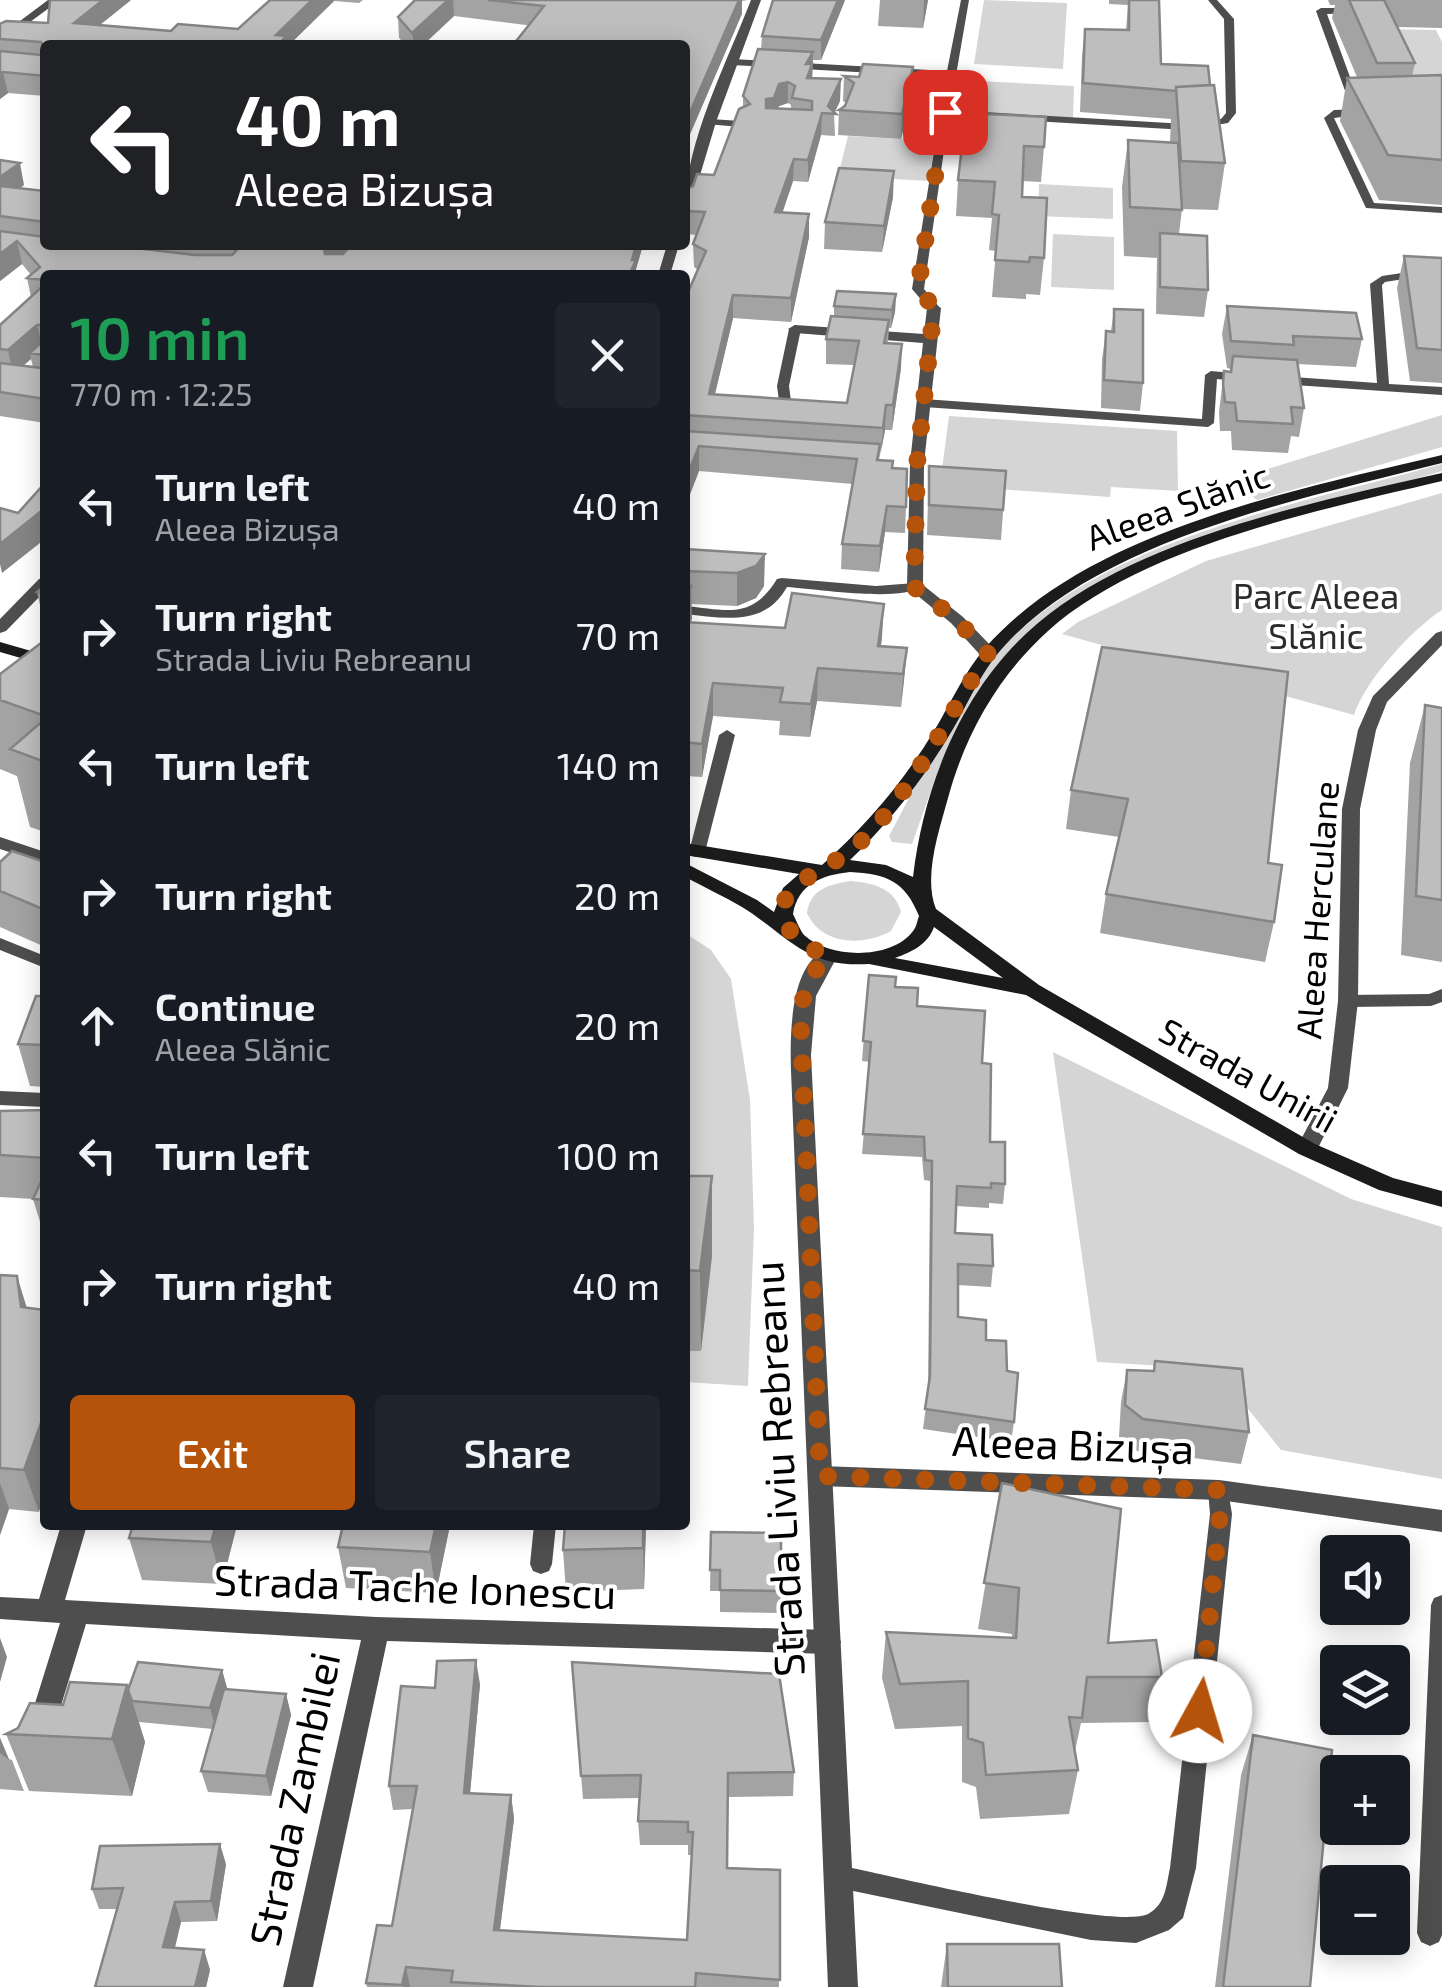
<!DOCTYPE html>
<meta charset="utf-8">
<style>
body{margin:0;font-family:"Exo 2",sans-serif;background:#20242c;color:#f1f3f6;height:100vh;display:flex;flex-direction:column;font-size:38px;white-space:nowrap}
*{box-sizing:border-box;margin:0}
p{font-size:32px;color:#9ea1a6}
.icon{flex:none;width:55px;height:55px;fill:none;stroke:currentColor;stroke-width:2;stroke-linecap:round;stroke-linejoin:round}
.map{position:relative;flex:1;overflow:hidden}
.panel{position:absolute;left:40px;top:270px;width:650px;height:1260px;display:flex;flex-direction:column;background:#171b24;border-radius:10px;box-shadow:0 5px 25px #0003}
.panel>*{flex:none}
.hud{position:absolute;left:40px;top:40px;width:650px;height:210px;border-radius:10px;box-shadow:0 5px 25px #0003;background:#202124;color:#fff;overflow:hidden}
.fabs{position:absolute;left:1320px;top:1535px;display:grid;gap:20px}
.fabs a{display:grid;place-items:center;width:90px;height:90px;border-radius:10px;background:#171b24;box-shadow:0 5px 25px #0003;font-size:50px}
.pin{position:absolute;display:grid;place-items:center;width:85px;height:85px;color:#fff;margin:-42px;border-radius:20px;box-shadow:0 5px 15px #0006}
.me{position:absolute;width:110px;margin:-55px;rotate:6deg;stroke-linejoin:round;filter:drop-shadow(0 0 8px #0008)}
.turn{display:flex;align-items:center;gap:35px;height:210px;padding:0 30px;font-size:45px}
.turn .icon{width:130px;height:130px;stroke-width:2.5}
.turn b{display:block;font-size:70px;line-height:85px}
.round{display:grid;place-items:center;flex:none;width:105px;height:105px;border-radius:10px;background:#20242c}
.summary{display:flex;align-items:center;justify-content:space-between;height:170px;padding:0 30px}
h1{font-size:60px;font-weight:600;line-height:75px;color:#1e9e55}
.cta{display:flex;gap:20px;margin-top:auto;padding:20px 30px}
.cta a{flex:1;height:115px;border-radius:10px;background:#b45309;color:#fff;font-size:40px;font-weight:600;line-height:115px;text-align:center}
.cta a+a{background:#20242c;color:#f1f3f6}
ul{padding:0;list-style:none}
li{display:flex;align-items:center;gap:30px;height:130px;padding:0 30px}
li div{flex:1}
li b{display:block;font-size:38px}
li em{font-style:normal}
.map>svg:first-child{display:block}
</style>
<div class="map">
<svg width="1442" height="1987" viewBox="0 0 1442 1987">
<rect width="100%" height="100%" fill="#fff"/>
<path fill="#d5d5d5" d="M984,0L1067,3L1063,69L974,64Z
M1382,29L1436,30L1442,42V85L1408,84Z
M958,80L1074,86L1073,118L962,111L954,105Z
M848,136L936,141L929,181L838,176Z
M1039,184L1113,188V219L1038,216Z
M1053,234L1114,237V290L1051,287Z
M1442,415V447L1257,500L1232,480Z
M949,416L1177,431L1178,491L1111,487L1110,497L940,485Z
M1442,464V471L1176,549L1045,620L977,699L939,768L912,844L892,842L889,836C922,775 952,705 998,653C1095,541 1303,503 1442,464Z
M1442,493V610C1411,630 1365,681 1354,715L1062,634L1078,622L1206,561Z
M851,881C873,883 895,888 901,912L891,931C864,946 822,946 807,913C810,889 830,884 851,881Z
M685,933L711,950L731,979L750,1100L754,1229L748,1386L685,1382V1351H701L685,1256Z
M1053,1052L1351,1199L1442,1227V1479L1281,1450L1216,1369L1097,1362Z"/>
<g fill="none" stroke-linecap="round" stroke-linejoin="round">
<path fill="#4e4e4e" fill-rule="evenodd" d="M961,0H969L950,110L1186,124L1221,119L1226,113L1224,19L1208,0H1217L1234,19L1236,113L1228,123L1186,130L949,116L924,289L940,308L934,311L930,310L912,289L946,77L732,65L727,62L732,59L947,71Z
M1357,8L1360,13L1327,14L1358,99L1353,102L1348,99L1316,11L1321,8Z
M1362,109L1366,110V114L1334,118L1374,203L1442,207V213L1366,208L1324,118L1334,110Z
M710,119L741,121L746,124L741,127L706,124L705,122Z
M1442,267V273L1385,282L1382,285L1389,384L1442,387V395L1279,384L1273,380L1279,376L1377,383L1370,284L1382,276Z
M795,325L801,329L789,386L792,409L786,413L780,409L777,386L789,329Z
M1211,371L1243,374L1249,378L1243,382L1217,379L1214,423L1208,427L924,407L918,403L924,399L1202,419L1205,375Z
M782,578L876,586L915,583L922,587C898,602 818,589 787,587C765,627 723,618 685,614V606C727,610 752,620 777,579Z
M727,730L735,735L705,852L697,857L691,856L689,852L719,735Z
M0,938L45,956V968L0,950Z
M1442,989V1002L1431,1006L1348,1007L1339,1001L1348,995L1429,994Z
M1219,1481L1227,1484L1232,1514L1196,1868L1183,1918L1169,1930L1136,1943L1091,1940L829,1886L825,1877L829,1868L838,1865C887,1875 1116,1930 1148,1914C1166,1904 1166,1886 1170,1868L1210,1514L1208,1490L1211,1484Z
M534,1525H556L552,1564L549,1571L541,1574L533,1571L530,1564Z
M1442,1595V1935L1439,1942L1430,1946L1421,1942L1417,1933L1431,1605L1434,1598Z"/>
<path fill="#4e4e4e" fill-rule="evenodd" d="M48,0H60L0,44V36Z
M751,0H761L716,122L691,205L685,209C685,143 727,62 751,0Z
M667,245H679L670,275H658Z
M934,304L941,308L924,463L923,585L963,617L995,650L997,654L989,659L983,658L951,623L907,587L910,463L923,343L795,333L788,329L795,325L924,334L927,308Z
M45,577V591L6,631L0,633V619L39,579Z
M1442,631V645L1387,702L1376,730L1360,809L1358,1001L1348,1088L1315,1154H1299L1296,1149L1328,1088L1338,1001L1342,809L1358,730L1373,696L1436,633Z
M0,837L45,852V864L0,849Z
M0,1091L45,1093V1107L0,1105Z
M820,1466L1219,1480L1442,1510V1532L1219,1500L820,1486L811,1483L808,1476L811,1469Z
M61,1525H87L65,1600L376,1617L828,1630L837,1634L841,1642L837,1650L828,1654L387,1641L313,1987H283L361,1640L86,1624L51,1738L41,1741L31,1738L27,1729L60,1623L0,1619V1597L39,1599Z"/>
<path fill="#4e4e4e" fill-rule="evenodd" d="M828,949L838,955L816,996L811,1055L858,1987H828L791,1071C790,1038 789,962 828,949Z"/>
<path fill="#1b1b1b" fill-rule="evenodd" d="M1442,455V463C1304,498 1088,541 995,657C978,679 967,705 953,729C925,777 890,822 850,860L886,865L913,877C924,783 964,685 1038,623C1139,537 1315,502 1442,473V481C1320,510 1142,546 1048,631C998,676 965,735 948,798C939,831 923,877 936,909L1039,985L1315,1144L1393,1178L1442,1191V1207L1379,1190L1299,1154L1026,995L869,964C806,968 790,937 742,907C723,896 704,887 685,877V863L757,900L774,912L783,888L799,874L685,855V843L822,865C866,826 904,781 934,731C951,703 964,672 986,647C1089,530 1296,490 1442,455ZM850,872C887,874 905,881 919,916C917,921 917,926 913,931C892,960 829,959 804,935C800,930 796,920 793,914C798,884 822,875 850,872ZM934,927L1003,978L895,958C912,952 928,944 934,927Z
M0,642L45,655V665L0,652Z"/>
</g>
<path fill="#a3a3a3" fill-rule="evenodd" d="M131,0L100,25L171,31L238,29L270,0H363L359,3L334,1L289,45H45V96L8,93L0,99V24L48,23Z
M415,0H748L742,1V14L685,45L454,16L423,45H406L399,38L398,17Z
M773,0H845L821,60H813L812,78L840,101L834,113L835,136L821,135L808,182L793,181L782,213L809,237L791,322L733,318L715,394L847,403L854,365L826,364V339L834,316V306L896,294L895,312L891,328H889L888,343L901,368L892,430H885L879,460L893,468L906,507L905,533L885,532L879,572L841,569L842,544L853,484L699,471L685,507V299L698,270L694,267L693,244L697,235L685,234V190L714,175L743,107V96L761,50L762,36ZM788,103L791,105V109H778L779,106Z
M880,0H928L923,28L878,26Z
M1109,0H1159L1161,64L1210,85L1225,163L1218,210L1182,209L1179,234L1208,290L1204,317L1156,314L1157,258L1124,256L1122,187L1128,140L1170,142L1171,119L1080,112L1082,56L1085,29L1126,30L1128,5L1109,4Z
M1328,0H1442V28L1397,27L1415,63L1412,76L1442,75V205L1379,200L1340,121L1347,78L1357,77L1332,18L1335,5H1330Z
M844,76L912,91L901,139L838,135L839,110L846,103L843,101Z
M985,114L1044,147L1041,182L1022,181V197L1044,258L1040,295L1026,294V299L992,297L996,251L989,250L992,218L956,216L958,180L981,148Z
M0,160L24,185L20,188L45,191V245H643L636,269L45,275V423L0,416V325L31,297L27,278L31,275L22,264L0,281ZM31,359L33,367L23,366Z
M893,197L882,252L824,249L825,222Z
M1404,256L1442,258V383L1410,381L1397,288Z
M1227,306L1362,339L1356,367L1297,364L1304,408L1299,437L1291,436L1288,453L1232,450L1231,431H1220L1219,412L1224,371L1231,372V369L1227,368L1222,334Z
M1114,309L1143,383L1140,411L1101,408L1102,359L1106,331H1111Z
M929,466L1006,471L1001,540L927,535Z
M685,549L764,586L756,598L737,606L691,604L690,622L882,637L881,646L907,648L901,707L817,701L810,737L779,735L780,721L713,716L702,777L685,776Z
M45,586V619L43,618L37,592Z
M45,640V832L30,827L17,776L0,769V674Z
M1102,647L1268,863L1274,922L1265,962L1100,933L1106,894L1119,837L1066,829L1071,790Z
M1425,705L1442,708V962L1401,955L1410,763Z
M0,862H45V947L0,927Z
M869,975L895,987L982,1063L990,1142L1005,1184L1003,1204L989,1203V1208L956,1206L955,1233L993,1266L991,1287L958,1285V1317L986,1340L1007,1371L1014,1422L1011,1442L923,1429L928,1391L930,1181L924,1180L922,1157L862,1154L870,1062L862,1061Z
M45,996V1087L30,1086L18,1044Z
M45,1110V1238L33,1199L0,1197V1111Z
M685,1176L712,1256L701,1351H685Z
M0,1275L39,1512L9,1509L0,1535Z
M1155,1361L1249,1432L1241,1464L1137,1451L1119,1437L1121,1402L1127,1370L1153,1371Z
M1002,1483L1108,1643L1162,1677L1151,1722L1081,1723L1075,1751L1078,1770L1069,1814L980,1819L976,1787L962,1782V1726L895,1729L882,1678L886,1632L1012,1638V1634L978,1629Z
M133,1525H237L222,1584L142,1580L129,1538Z
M343,1525H450L436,1593L346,1588L338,1547Z
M565,1525H646L644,1589L566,1592L563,1550Z
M711,1532L781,1591V1613L720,1612V1591H710Z
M572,1662L794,1772L793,1796L728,1797L727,1868L780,1870L779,1987H367L366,1983L392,1926L413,1809L393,1810L389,1786L435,1688L480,1684L470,1793L511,1795L514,1819L500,1930L687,1940L692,1855H688V1845H640L638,1821L640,1798L583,1799Z
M222,1670L227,1690L286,1694L291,1715L271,1796L208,1792L201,1771L213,1729L139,1722L145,1742L132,1796L29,1791L6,1734L63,1705L127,1685L128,1690Z
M1253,1735L1310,1987H1215L1241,1775Z
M0,1738L9,1759L12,1760L24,1791L0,1789Z
M226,1864L217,1921L181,1922L175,1948L204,1950L210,1970L206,1987L117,1909H99L92,1889Z
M947,1944L1062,1987H941Z"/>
<path fill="#858585" d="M103,0H131L77,43L74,23Z
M312,0H334V1L289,45H278L276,35Z
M448,0H453L454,16L423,45H414L412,33Z
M739,0H742V14L685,146V124Z
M838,0H845L821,60V40Z
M924,0H928L923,28Z
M813,52L812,85L806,99V64Z
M913,67L912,91L901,139L902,114Z
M3,72L8,93L0,99V74Z
M841,79L840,101L834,114L828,106Z
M788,82V103L779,106L773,119L765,120L766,99L779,84Z
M822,113L821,135L808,182V160Z
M794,159L793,181L775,235V212Z
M20,163L24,185L0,204V177Z
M894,171L893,197L882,252L884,226Z
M809,214V237L791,322V298Z
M17,241L22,264L0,281V254Z
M329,245H353L327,272L324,249Z
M636,245H643L636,269V275H629Z
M896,294L895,312L891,328L892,310Z
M733,295V318L709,419V394Z
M37,325L43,349L30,353L31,359L13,374L8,350Z
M902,344L901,368L892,430L893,405Z
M886,405L885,430L881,452L883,428Z
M699,446V471L685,507V481Z
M887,506L885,532L879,572L880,546Z
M45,508V539L2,573L0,564V544Z
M765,554L764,586L756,598L737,606V573Z
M691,586L692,619L685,638V605Z
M884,604L882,637L877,672L878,646Z
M907,648L904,681L901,707L903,674Z
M818,668L817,701L810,737L811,704Z
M713,683V716L702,777V744Z
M712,1176V1256L701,1351L700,1271Z
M17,1276L30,1318L21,1307Z
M45,1412V1493L39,1512L24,1470Z
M0,1483L9,1509L0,1535Z
M216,1525H237L222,1584L211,1542Z
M436,1525H450L436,1593L430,1552Z
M643,1525H646L644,1589L643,1548Z
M0,1638L7,1657L0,1682Z
M476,1660L480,1684L468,1816L464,1793Z
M222,1670L228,1691L216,1729L210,1708Z
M127,1685L145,1742L132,1796L112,1739Z
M286,1694L291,1715L271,1796L266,1776Z
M0,1738L9,1760L0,1753Z
M511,1795L514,1819L497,1952L494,1930Z
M220,1844L226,1864L217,1921L211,1901Z
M175,1902L181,1922L170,1966L163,1947Z
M204,1950L210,1970L206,1987H195Z
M406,1967L410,1987H403L402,1985Z"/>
<path fill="#bebebe" stroke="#858585" stroke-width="2.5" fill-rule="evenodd" d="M50,0H103L74,23L171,31L178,24L238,29L270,0H312L276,35L286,36L278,45H45V76L3,72L0,74V51L41,55L45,51L41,42L0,39V24L6,21L48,23Z
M415,0H448L412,33L398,17Z
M488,0H739L685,124V45H513L544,6Z
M773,0H838L821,40L762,36Z
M1129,0H1159L1161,64L1208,66L1210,85L1176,87V91L1083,83L1085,29L1129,30Z
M1349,0H1384L1415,63H1377Z
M758,49L813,52L806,64H812L807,78L841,79L828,106L836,114L822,113L808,160L794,159L775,212L809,214L791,298L733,295L709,394L847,403L859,341L826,339L831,316L889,320L884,343L902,344L893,405H886L883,428L685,415V299L706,251L693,244L705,212L685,211V190L693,186L697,174L714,175L739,109L750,104L743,96ZM788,82L795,86L792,98L812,101V110L766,108V99L774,98L779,84Z
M863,64L913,67L902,114L839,110L845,106L854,83L844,76L859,77Z
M1442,75V160L1388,155L1347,78Z
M1214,85L1225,163L1181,161L1176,87Z
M985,114L1046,117L1044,147L1024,146L1022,197L1047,198L1044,258L1030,257L1029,262L995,260L999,215L992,214L995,182L958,180L962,147L981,148Z
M1128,140L1178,143L1182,210L1130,207Z
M0,160L20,163L0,177Z
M839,168L894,171L884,226L825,222Z
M0,186L45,191V222L0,216Z
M0,231L45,237V245H110L195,255H232L236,251L228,245H329L324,249L325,254H343L351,245H636L632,260H636L629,275H45V280L27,278L40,267L17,241L0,254Z
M1160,233L1207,236L1208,290L1160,287Z
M1404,256L1442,258V350L1417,348Z
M45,284V399L0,392V363L42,368L43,355L30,353L42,342L43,325H37L8,350L0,349V325Z
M837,291L896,294L892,310L834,306Z
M1227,306L1356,313L1362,339L1293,336L1294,345L1231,341Z
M1114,309L1143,310V383L1104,380L1106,331L1114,332Z
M1233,356L1297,360L1304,408L1291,407L1293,424L1237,421L1235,403L1225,402L1223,384L1224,371L1231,372Z
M685,431L880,444L877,460L893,461L892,468L907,469L906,507L887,506L880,546L842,544L857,459L699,446L685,481Z
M929,466L1006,471L1003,510L929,505Z
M45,483V508L0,544V508L18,513Z
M685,549L765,554L756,566L737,573L685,571Z
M685,585L691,586L685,604Z
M45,586V594L37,592Z
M792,593L884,604L878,646L907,648L903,674L818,668L811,704L780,702L783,688L713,683L702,744L685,742V622L785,628Z
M45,640V716L0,700V674Z
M1102,647L1288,672L1268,863L1282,865L1274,922L1106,894L1128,799L1071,790Z
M1425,705L1442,708V900L1416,896Z
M45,719V762L10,749Z
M12,851L45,862V910L0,891V862Z
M869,975L896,977L895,987L918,988L917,1006L985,1011L982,1063L991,1064L990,1142H1005V1184L991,1183V1188L957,1186L955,1233L992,1235L993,1266L958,1264V1317L986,1320V1340L1006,1341L1007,1371L1018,1373L1014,1422L925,1409L930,1376L932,1161L925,1160L924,1137L863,1134L871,1042L863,1041Z
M36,996H45V1045L18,1044Z
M45,1110V1158L0,1155V1111Z
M45,1173V1200L33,1199Z
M685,1176H712L700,1271L685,1270Z
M0,1275L17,1276L21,1307L45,1310V1412L24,1470L0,1468Z
M1155,1361L1242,1369L1249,1432L1143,1419L1125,1405L1127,1370L1154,1371Z
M1002,1483L1121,1509L1108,1643L1156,1640L1162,1677H1087L1082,1718L1069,1717L1078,1770L986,1775L983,1743L968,1738V1681L900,1684L886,1632L1016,1638L1019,1588L984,1583Z
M133,1525H216L211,1542L129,1538Z
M343,1525H436L430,1552L338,1547Z
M565,1525H643V1548L563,1550Z
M711,1532L781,1533V1591L720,1590V1570H710Z
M476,1660L464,1793L511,1795L494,1930L687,1940L693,1832H688V1822L638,1821L641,1775L581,1776L572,1662L779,1674L794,1772L728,1773L727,1868L780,1870V1980L696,1973L695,1987H540L451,1982L453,1971L406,1967L402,1985L366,1983L377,1925L392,1926L417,1786H389L401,1686L435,1688L437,1661Z
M138,1662L222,1670L210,1708L132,1701L128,1690Z
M70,1682L127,1685L112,1739L6,1734L18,1728L30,1703L63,1705Z
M224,1689L286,1694L266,1776L201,1771Z
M1253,1735L1332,1750L1310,1987H1223Z
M220,1844L211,1901L175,1902L163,1947L204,1950L195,1987H95L123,1888L92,1889L100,1846Z
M947,1944H1059L1062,1987H948Z"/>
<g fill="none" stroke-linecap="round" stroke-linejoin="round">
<path stroke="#b45309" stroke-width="18" stroke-dasharray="0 32.4" d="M945,112L918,288L934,308L917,464L914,587L957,620L988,654C946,718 913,793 856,846C833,867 796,876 784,902C780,931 802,947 828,955L814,972L800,1007L820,1476L1219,1490L1220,1514L1200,1711"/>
</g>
<g text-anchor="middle" stroke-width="8" stroke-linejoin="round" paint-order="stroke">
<g font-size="35" fill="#000" stroke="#fff">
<text transform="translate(1178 507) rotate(-20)" y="12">Aleea Slănic</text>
<text transform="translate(1318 910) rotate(-86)" y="12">Aleea Herculane</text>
<text transform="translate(1248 1076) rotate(29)" y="12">Strada Unirii</text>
</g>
<g font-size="35" fill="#2c2c2c" stroke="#fff">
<text x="1316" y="609">Parc Aleea<tspan x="1316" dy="40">Slănic</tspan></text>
</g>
<g font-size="42" fill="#000" stroke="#fff">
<text transform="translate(1073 1445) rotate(2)" y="15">Aleea Bizușa</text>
<text transform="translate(779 1469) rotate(-93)" y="15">Strada Liviu Rebreanu</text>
<text transform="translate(415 1587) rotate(2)" y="15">Strada Tache Ionescu</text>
<text transform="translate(295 1799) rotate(-78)" y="15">Strada Zambilei</text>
</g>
</g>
</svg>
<div class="fabs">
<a><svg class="icon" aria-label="sound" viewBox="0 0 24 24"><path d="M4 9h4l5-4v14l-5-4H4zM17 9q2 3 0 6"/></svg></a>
<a><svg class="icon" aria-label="layers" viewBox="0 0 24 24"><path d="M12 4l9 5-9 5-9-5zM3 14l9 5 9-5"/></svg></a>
<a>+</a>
<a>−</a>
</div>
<div class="pin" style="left:945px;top:112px;background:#d93025"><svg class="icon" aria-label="arrive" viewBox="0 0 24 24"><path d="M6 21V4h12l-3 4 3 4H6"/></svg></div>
<svg class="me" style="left:1200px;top:1711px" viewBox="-20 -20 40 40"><circle r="19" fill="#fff"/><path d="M0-13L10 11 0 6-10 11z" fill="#b45309"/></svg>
<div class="hud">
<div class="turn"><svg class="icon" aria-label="left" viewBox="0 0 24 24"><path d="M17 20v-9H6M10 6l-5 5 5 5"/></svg><div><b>40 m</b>Aleea Bizușa</div></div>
</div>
<section class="panel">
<div class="summary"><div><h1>10 min</h1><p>770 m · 12:25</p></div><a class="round"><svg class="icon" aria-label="close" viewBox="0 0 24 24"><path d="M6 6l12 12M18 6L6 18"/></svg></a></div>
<ul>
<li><svg class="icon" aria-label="left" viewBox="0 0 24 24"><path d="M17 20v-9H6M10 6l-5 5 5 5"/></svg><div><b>Turn left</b><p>Aleea Bizușa</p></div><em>40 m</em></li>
<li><svg class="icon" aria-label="right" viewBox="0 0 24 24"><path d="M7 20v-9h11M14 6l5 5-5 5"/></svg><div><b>Turn right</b><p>Strada Liviu Rebreanu</p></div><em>70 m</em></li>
<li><svg class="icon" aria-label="left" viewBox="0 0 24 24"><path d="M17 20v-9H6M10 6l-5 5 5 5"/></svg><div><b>Turn left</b></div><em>140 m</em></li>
<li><svg class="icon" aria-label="right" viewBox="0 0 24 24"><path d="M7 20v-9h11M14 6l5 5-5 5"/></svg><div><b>Turn right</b></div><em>20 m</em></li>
<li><svg class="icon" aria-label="ahead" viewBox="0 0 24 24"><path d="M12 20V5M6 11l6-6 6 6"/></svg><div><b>Continue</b><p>Aleea Slănic</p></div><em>20 m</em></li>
<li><svg class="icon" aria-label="left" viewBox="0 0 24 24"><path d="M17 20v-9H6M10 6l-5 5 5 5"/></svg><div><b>Turn left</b></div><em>100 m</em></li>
<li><svg class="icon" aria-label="right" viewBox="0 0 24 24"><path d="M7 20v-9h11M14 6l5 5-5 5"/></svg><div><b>Turn right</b></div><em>40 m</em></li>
</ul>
<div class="cta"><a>Exit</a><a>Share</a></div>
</section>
</div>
